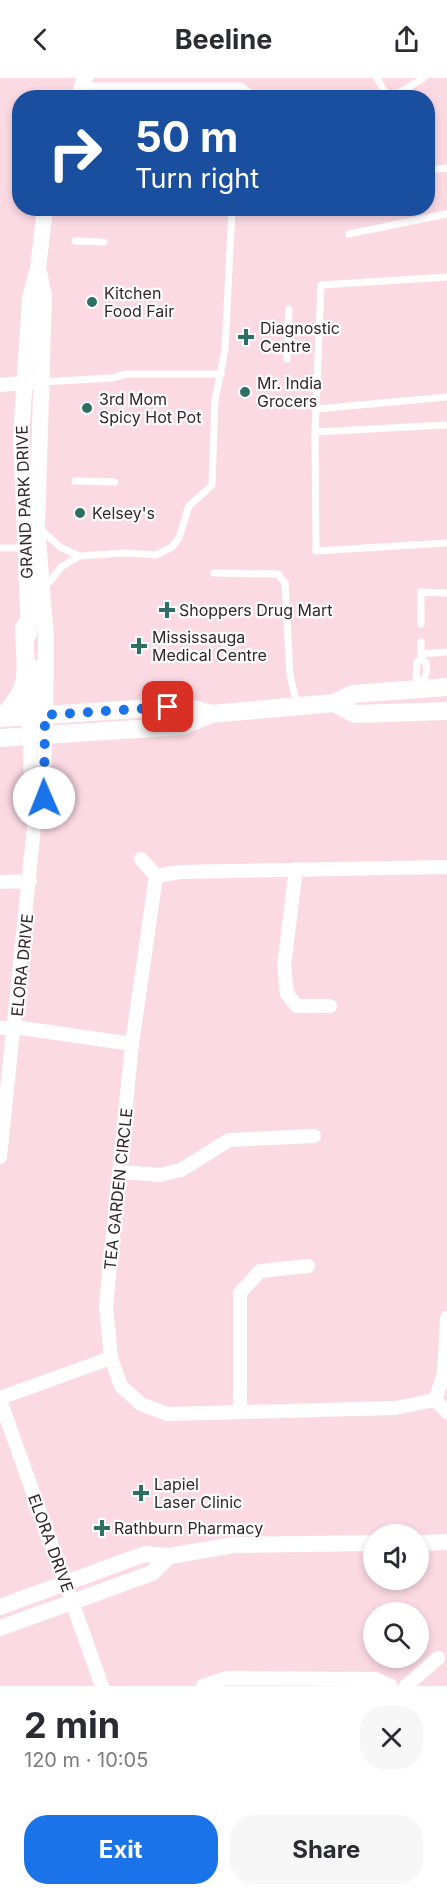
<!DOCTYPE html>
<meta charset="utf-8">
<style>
body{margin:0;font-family:Inter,sans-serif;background:#f7f7f7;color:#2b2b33;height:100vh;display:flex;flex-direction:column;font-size:22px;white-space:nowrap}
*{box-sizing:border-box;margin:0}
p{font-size:20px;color:#7c7c81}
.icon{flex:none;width:33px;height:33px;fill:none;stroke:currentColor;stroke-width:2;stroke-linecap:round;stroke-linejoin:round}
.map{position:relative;height:1608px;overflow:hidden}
.details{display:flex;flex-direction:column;background:#fff;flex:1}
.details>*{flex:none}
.top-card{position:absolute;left:12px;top:12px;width:423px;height:126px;border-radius:24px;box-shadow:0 3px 9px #0003;background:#1a4fa0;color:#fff;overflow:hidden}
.fabs{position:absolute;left:363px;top:1446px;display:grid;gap:12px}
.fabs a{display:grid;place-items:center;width:66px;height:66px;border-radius:50%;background:#fff;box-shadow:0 3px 9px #0003;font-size:30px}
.pin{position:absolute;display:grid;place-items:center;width:51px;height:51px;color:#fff;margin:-26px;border-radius:12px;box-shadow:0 3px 9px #0006}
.me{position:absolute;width:66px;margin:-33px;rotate:359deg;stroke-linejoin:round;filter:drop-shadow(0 0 4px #0008)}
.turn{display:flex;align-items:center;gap:21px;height:126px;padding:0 24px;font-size:27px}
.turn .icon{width:78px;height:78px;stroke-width:2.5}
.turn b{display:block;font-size:42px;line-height:51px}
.round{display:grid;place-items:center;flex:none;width:63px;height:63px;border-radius:24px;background:#f7f7f7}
.headline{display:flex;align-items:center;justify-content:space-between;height:102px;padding:0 24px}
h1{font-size:36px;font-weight:700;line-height:45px}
.cta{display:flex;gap:12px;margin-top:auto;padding:12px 24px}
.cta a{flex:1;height:69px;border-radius:24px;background:#1a73e8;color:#fff;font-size:24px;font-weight:700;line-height:69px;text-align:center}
.cta a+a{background:#f7f7f7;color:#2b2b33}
header{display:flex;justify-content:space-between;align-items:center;height:78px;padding:0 24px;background:#fff;font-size:27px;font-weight:700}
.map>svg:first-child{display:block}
</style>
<header><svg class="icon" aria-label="back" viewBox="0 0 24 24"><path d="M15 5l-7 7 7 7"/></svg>Beeline<svg class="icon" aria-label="share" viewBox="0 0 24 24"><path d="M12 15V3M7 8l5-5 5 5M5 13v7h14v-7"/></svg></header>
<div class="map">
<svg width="447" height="1608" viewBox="0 0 447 1608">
<rect width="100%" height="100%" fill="#fcdae4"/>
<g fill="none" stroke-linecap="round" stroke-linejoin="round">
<path stroke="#fff" stroke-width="7" d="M377,0L388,20
M83,8H241L253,17L269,20
M390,20L424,0
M428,92L447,90
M349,156L447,136
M75,163L104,164
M447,199L321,207L315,354L316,473L447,465
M287,281L289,231
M41,304L112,300L127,296H221
M316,331L447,319
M315,354L447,347
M75,403L115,404
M40,451L60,469L79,478L125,475L156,477L172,469L179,460L189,428L212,407L215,322L225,272L232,130
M0,470H25
M214,495L278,496L285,505L290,597L297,627
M46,508L61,489L79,478
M421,546V514L447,515
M421,576L447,574
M421,605C427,598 427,593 426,585L421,581
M421,608L416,598L417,584L421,581V564"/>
<path stroke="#fff" stroke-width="14" d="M0,307L33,304
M36,730L44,720L45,657
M141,781L156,798
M296,791L284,888L287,916L297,928H330
M156,798L132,966L106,1228L111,1280L121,1308L141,1326L167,1336L395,1330L435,1322L444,1296L447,1240
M156,798L180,794L447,789
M0,804L30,803
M0,950L15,949L132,966
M0,1079L36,730L31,719L30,658
M121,1094L160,1097L181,1092L229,1062L314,1058
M0,1320L111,1280
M0,1322L102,1608
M435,1322L447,1334
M240,1332V1215L260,1193L308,1188
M203,1608L227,1600L375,1601L391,1608
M406,1608L438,1580"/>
<path stroke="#fff" stroke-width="16" d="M79,20L85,0
M39,194L44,218L37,450L46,559L45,650
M29,556L21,360L30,221L38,190L45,130
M30,658L31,588
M418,1465L447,1464
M0,1529L145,1476L169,1478L234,1467L374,1465
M0,1550L152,1495L169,1478"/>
<path stroke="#fff" stroke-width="18" d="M334,625L355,636L447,633
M0,640L182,628L211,636
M1,640C34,607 25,593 24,550L28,544
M0,660L183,648L211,636L334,625L353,616L447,609"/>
</g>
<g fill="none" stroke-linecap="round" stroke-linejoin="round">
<path stroke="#1a73e8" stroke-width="10" stroke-dasharray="0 18" d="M44,720L45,637L168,629"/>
</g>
<g fill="#2e7164" stroke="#fff" stroke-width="2">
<circle cx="92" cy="224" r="6"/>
<path d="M243 250h6v6h6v6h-6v6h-6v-6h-6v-6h6z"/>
<circle cx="245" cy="314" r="6"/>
<circle cx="87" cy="330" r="6"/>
<circle cx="80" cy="435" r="6"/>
<path d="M164 523h6v6h6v6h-6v6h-6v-6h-6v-6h6z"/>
<path d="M136 559h6v6h6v6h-6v6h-6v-6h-6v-6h6z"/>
<path d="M138 1406h6v6h6v6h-6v6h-6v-6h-6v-6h6z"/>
<path d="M99 1441h6v6h6v6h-6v6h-6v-6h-6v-6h6z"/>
</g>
<g text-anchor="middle" stroke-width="4.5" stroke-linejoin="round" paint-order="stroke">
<g font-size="16" fill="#34252a" stroke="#fff" text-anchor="start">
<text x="104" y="221">Kitchen<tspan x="104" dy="18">Food Fair</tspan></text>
<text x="260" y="256">Diagnostic<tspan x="260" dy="18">Centre</tspan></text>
<text x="257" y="311">Mr. India<tspan x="257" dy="18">Grocers</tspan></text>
<text x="99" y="327">3rd Mom<tspan x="99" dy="18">Spicy Hot Pot</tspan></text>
<text x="92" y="441">Kelsey's</text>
<text x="179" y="538">Shoppers Drug Mart</text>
<text x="152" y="565">Mississauga<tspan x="152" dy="18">Medical Centre</tspan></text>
<text x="154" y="1412">Lapiel<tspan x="154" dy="18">Laser Clinic</tspan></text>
<text x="114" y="1456">Rathburn Pharmacy</text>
</g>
<g font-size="16" fill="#34252a" stroke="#fff">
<text transform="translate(24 424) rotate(-92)" y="6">GRAND PARK DRIVE</text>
<text transform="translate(22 887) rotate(-84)" y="6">ELORA DRIVE</text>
<text transform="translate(118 1111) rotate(-84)" y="6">TEA GARDEN CIRCLE</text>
<text transform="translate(51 1465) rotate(70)" y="6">ELORA DRIVE</text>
</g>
</g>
</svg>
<div class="fabs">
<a><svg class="icon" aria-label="sound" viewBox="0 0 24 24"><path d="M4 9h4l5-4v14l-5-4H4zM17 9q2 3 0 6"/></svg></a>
<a><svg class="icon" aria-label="search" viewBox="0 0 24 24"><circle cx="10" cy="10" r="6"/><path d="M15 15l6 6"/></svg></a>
</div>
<div class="pin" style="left:168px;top:629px;background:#d93025"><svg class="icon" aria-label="arrive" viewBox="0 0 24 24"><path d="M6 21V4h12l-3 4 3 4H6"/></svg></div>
<svg class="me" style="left:44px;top:720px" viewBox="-20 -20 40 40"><circle r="19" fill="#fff"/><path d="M0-13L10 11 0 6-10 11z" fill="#1a73e8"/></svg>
<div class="top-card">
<div class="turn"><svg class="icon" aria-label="right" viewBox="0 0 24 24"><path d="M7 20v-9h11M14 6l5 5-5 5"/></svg><div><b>50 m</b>Turn right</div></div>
</div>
</div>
<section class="details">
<div class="headline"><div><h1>2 min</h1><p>120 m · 10:05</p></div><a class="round"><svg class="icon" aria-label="close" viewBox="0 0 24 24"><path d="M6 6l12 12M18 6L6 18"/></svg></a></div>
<div class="cta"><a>Exit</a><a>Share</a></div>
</section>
